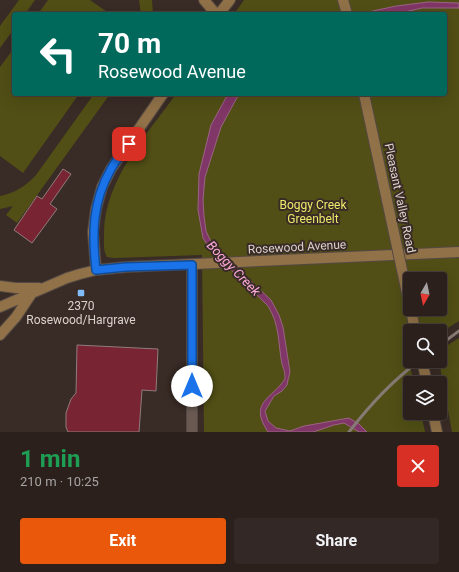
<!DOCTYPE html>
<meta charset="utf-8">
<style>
body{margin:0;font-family:Roboto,sans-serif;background:#332825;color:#f1f3f6;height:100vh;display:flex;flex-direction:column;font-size:15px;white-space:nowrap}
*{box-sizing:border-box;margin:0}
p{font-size:13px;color:#a6a3a3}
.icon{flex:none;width:22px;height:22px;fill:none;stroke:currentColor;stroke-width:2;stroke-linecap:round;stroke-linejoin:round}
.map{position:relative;height:432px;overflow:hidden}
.details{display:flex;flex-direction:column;background:#2b201c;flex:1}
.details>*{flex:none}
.banner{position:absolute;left:12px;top:12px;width:435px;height:84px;border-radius:4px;box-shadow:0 4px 16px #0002,0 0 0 1px #473e3b;background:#00695c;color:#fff;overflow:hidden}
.needle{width:26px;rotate:189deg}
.controls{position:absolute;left:403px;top:272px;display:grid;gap:8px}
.controls a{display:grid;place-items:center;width:44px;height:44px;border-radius:4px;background:#2b201c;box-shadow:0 4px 16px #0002,0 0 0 1px #473e3b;font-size:20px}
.pin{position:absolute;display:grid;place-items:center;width:34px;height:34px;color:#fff;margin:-17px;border-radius:8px;box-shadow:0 2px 6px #0006}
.me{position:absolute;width:44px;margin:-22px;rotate:0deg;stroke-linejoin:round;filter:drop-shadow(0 0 3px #0008)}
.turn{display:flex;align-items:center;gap:14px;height:84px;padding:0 20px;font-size:18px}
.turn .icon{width:52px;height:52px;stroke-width:2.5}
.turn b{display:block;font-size:28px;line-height:34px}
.round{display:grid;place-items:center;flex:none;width:42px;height:42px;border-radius:4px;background:#332825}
.headline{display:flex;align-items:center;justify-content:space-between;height:68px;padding:0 20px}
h1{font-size:24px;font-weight:700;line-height:30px;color:#1e9e55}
.primary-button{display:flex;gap:8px;margin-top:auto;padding:8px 20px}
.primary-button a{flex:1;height:46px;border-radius:4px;background:#ea580c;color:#fff;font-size:16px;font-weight:700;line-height:46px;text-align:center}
.primary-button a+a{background:#332825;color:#f1f3f6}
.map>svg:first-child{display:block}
</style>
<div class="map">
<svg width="459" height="432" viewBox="0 0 459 432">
<rect width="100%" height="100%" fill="#392b25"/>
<path fill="#514f15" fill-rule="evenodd" d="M19,0H35L25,14H14V29L0,48V26Z
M48,0H90L110,14H38Z
M139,0H152L153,14H141Z
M244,0H459V321L440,333V331H410V348L406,350L414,383H410V413H421L425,432H204L202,255L114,258L107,257C103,251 104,243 104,236C103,181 146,136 176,94H445V14H234ZM410,279H440V309H410Z
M14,48V94H79L23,173L0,156V67Z
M94,94H110L17,223L6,215L13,206L0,209V196C15,193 26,186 36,175Z
M459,338V432H452L439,361H440V350Z"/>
<path fill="#803666" stroke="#9b6485" d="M428,2L459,3V8H422L396,14H359L396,6Z
M228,94H239L221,127L205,177L203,200L204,216L206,231L213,246L271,300L279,315L283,327L290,372L288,380L287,385L282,391L274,396L265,411L268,421L276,428L290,431L304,426L349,418L359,424L367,432H359L344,423L334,425L313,432H268C248,402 272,399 285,379C285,371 284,371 282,364C278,344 280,325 268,306L210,249L203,238L198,210L199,174L211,125Z"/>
<path fill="#792433" stroke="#907c7d" d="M63,169L71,174L50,204L57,209L32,243L14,230L37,196L42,199Z
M77,345L158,349L156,391L142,390L139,432H68L66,427V413L71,399L76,393Z"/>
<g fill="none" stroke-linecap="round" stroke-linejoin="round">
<g stroke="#544843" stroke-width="12">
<path id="street" d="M192,432V265"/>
</g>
<g stroke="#544843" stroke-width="12">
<path id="secondary" d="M204,0L216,14
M343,0L347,14
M219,14L230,0
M96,270L93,232L96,209L102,187L111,169L163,94
M0,286L16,288H39
M0,307L67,278L80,274L96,270L126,267L459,252
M411,309L415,331
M0,335L16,317L32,293
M422,361L427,383
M433,413L437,432"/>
</g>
<use href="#street" stroke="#695952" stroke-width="10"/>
<use href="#secondary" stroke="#907148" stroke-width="10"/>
<path stroke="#867a75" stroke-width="3" d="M440,345L459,331
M349,432C369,406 392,381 419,361"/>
<g stroke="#544843" stroke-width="12" stroke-linecap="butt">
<path id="secondary-bridge" d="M364,94L410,307"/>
</g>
<use href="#secondary-bridge" stroke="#907148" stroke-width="10"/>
</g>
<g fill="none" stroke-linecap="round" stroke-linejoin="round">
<g stroke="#114b97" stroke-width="10">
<path id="route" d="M129,144C123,152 116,160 111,169C92,202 92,234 96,270L126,267L192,265V386"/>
</g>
<use href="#route" stroke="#1a73e8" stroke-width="7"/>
</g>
<rect fill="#81bdfa" stroke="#392b25" stroke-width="1.5" x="77" y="289" width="8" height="8" rx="2"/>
<g text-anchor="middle" stroke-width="4" stroke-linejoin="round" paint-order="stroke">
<g font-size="12" fill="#dbd1cd" stroke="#392b25">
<text transform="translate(400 198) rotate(78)" y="4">Pleasant Valley Road</text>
<text transform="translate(297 247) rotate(-3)" y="4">Rosewood Avenue</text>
</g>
<g font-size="12" fill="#ede96a" stroke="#392b25">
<text x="313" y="209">Boggy Creek<tspan x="313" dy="14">Greenbelt</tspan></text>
</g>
<g font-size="12" fill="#dbd1cd" stroke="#392b25">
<text x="81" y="310">2370<tspan x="81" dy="14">Rosewood/Hargrave</tspan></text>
</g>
<g font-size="13" font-style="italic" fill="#fea9dc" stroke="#392b25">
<text transform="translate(234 268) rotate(46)" y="5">Boggy Creek</text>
</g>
</g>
</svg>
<div class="controls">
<a><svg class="needle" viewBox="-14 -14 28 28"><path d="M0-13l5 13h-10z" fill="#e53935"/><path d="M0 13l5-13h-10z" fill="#a6a3a3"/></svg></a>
<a><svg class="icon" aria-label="search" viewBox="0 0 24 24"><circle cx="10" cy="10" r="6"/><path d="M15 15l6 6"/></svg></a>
<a><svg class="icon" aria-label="layers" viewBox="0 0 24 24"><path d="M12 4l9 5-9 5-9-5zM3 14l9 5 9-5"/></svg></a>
</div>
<div class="pin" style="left:129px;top:144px;background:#d93025"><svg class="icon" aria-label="arrive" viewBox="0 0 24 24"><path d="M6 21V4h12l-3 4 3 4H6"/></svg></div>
<svg class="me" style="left:192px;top:386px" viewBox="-20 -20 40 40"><circle r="19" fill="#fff"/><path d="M0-13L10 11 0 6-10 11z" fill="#1a73e8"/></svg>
<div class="banner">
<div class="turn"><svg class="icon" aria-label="left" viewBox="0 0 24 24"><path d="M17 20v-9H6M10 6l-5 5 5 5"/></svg><div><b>70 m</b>Rosewood Avenue</div></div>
</div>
</div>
<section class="details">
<div class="headline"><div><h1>1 min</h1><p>210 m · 10:25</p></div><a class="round" style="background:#d93025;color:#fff"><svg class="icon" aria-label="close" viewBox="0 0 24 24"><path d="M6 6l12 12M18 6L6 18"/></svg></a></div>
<div class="primary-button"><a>Exit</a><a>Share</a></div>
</section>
